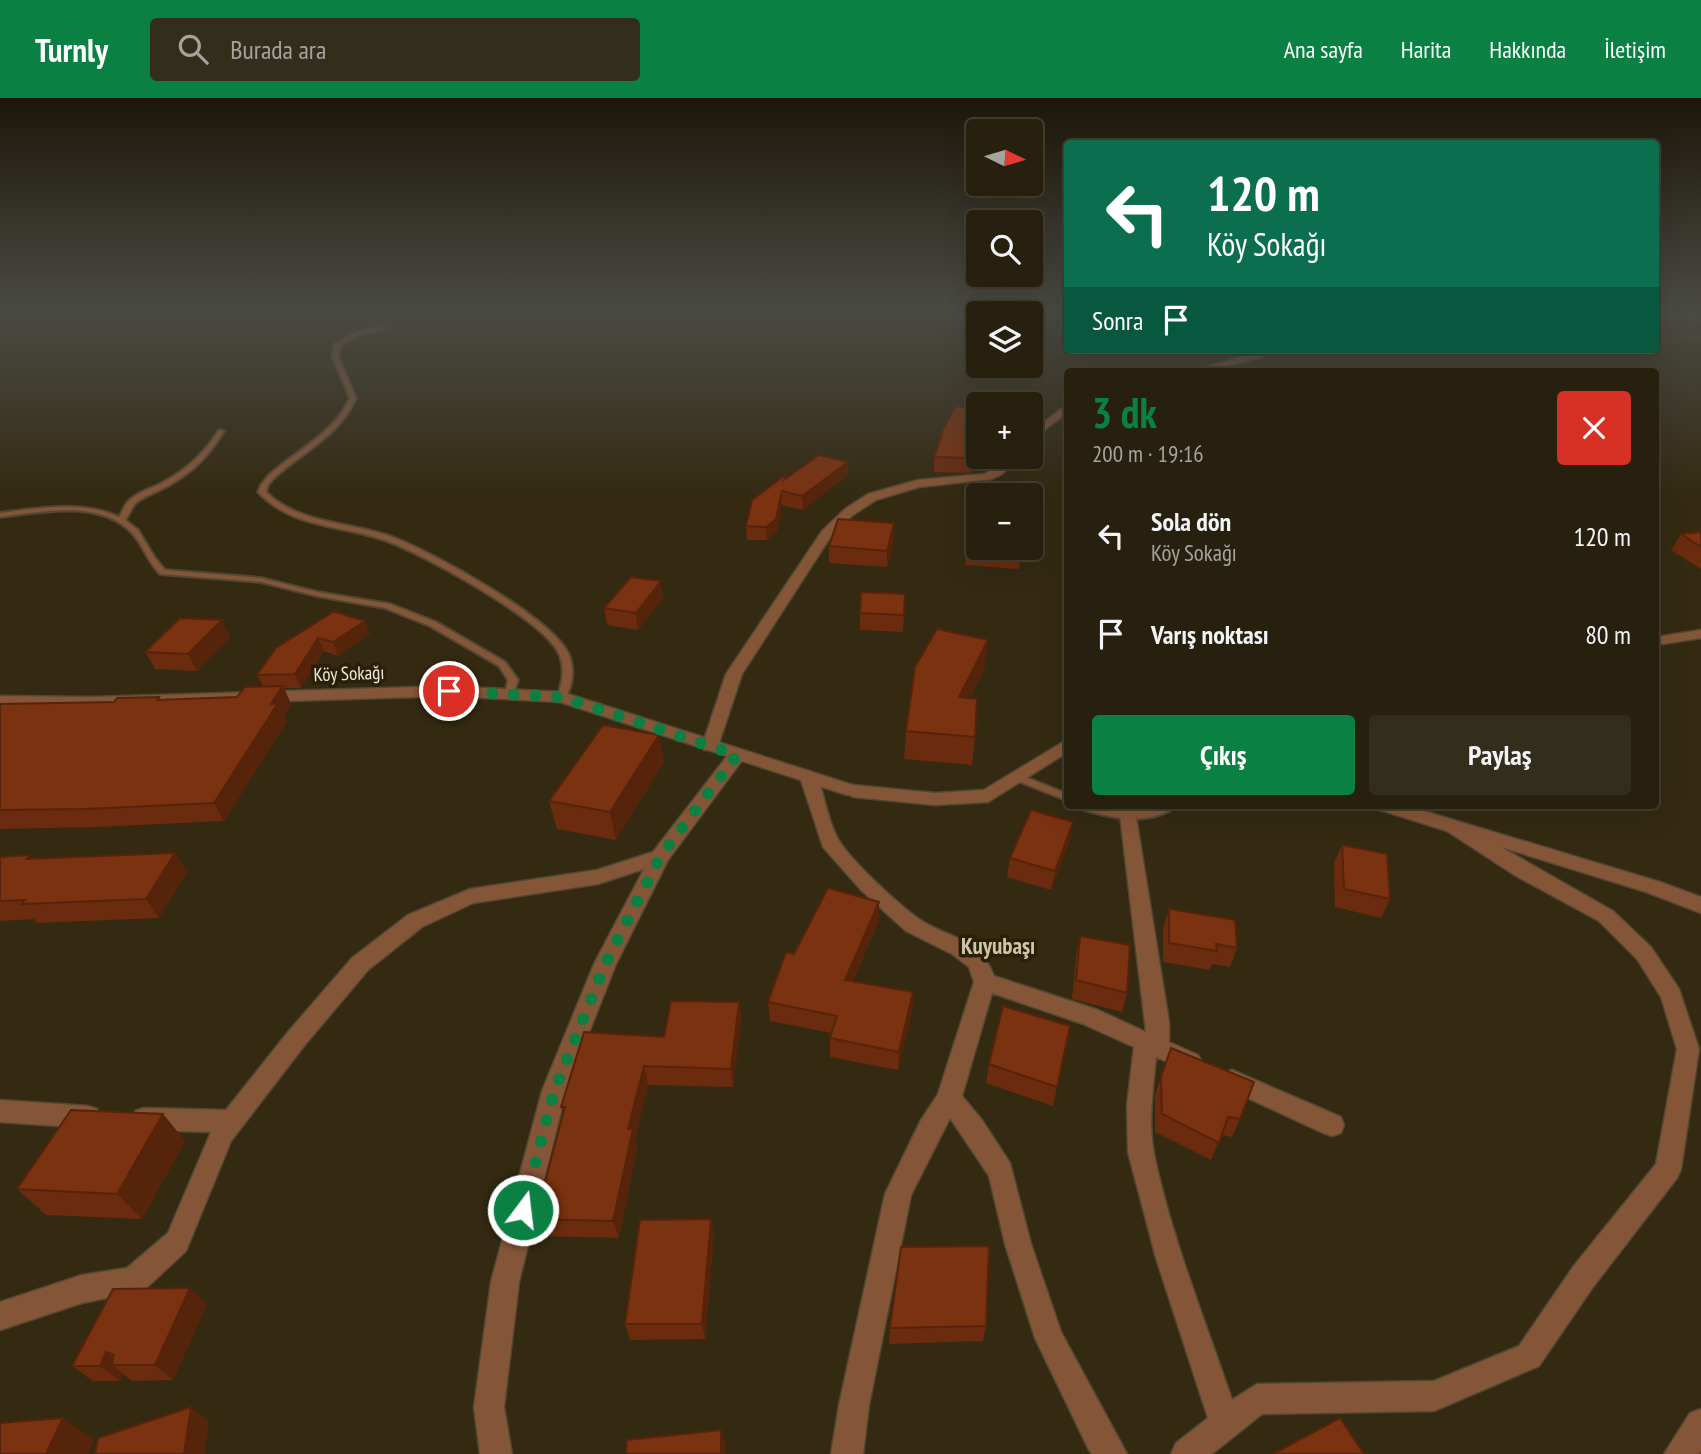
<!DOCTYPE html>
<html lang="tr">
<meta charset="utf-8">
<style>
body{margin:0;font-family:"PT Sans Narrow",sans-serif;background:#332d1c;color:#f1f3f6;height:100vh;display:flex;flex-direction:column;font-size:26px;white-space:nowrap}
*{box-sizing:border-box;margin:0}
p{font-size:23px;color:#a4a39e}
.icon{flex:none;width:38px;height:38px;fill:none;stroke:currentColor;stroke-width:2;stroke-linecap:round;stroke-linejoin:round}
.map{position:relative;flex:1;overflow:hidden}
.drawer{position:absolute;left:1064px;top:270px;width:595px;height:441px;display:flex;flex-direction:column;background:#27200e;border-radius:7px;box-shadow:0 7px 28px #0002,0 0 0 2px #433e2e}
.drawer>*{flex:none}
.guide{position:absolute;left:1064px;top:42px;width:595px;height:214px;border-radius:7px;box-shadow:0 7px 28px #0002,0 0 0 2px #433e2e;background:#0b6e4f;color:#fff;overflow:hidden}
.needle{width:46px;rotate:95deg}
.controls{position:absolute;left:966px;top:21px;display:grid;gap:14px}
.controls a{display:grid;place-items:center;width:77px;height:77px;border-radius:7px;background:#27200e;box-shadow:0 7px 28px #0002,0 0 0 2px #433e2e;font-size:35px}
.pin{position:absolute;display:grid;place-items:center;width:60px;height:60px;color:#fff;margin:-30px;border:4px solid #fff;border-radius:50%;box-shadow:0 2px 7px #0007}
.me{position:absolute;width:77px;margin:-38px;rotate:15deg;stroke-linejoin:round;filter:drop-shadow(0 0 5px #0008)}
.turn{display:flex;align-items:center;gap:24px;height:147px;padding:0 28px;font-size:32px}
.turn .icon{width:91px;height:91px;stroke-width:2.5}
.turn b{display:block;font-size:49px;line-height:60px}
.then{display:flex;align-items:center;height:66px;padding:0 28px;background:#0003;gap:14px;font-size:26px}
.round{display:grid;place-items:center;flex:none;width:74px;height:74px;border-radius:7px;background:#332d1c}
.head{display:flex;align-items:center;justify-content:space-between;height:119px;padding:0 28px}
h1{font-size:42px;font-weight:700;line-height:52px;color:#0b8043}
.button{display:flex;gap:14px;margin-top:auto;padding:14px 28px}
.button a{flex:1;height:80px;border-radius:7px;background:#0b8043;color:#fff;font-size:28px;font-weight:700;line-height:80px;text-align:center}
.button a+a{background:#332d1c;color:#f1f3f6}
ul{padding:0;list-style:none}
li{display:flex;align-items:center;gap:21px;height:98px;padding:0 28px}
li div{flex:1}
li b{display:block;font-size:26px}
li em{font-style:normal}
header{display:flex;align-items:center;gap:42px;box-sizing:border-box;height:98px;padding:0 35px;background:#0b8043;color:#fff}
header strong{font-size:33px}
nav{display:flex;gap:38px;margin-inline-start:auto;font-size:24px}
.search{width:490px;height:63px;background:#332d1c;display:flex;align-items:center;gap:18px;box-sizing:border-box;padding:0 24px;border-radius:7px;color:#a4a39e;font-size:26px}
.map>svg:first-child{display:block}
</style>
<header>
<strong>Turnly</strong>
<div class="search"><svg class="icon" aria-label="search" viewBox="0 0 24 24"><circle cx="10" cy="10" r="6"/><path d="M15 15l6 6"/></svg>Burada ara</div>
<nav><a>Ana sayfa</a><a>Harita</a><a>Hakkında</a><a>İletişim</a></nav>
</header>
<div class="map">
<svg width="1701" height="1356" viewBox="0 0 1701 1356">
<rect width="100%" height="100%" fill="#342a12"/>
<path fill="#473604" d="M1656,232L1697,236L1701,238V244L1656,247Z"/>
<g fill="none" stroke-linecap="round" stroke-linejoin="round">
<g stroke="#524832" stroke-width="4">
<path id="service" d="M382,228L384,231L359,237L340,248L338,258L356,300C340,338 302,354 273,381L268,387L266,394C301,428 352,423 395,440C435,456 549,518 568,555C575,569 573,587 565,601L562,602L557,599C563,584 566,567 557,552C537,519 425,457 387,443C344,427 292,431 258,394L261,387L268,378C296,352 334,336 350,300L332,258L335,246L355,235Z
M219,332L224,333C209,358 192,375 166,389C156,394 145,398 137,404C131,409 130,416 125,422L138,432L155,460L165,472L261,480L317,494L390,506L436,524L505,564L518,582L513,598H507L505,596L508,582L499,568L430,528L385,510L317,498L261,484L160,476C148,464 143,447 132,435C100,401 41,414 0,419V415C39,410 82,402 119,419C122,415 123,410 127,405C134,396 149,391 160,386C186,372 203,357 219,332Z
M1017,676L1068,696V703L1013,681L1012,679L1013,677Z
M1078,707C1095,707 1110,713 1128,713C1145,713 1160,707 1177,707C1153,729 1107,720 1079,710Z"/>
</g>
<g stroke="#524832" stroke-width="3">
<path id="minor" d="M1259,254L1262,255V259L1207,273H1191Z
M1068,306V314L1031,342V334Z
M1007,359H1019L1002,376L992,381L919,389L876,402L853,417L831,438L742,576L718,648L716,652H704L702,648L726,576L822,433L845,411L868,396L918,382L985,376Z
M1701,532V540L1656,547V539Z
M1068,641V654L988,704L935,707L853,699L844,693L853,687L935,695L984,692Z
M737,652L746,657L668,762L616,866L566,993L519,1184L504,1309L512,1356H480L474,1309L491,1184L542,993L594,866L644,771L598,786L473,805L422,829L368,872L304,948L231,1043L186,1153L143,1193L82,1205L0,1232V1204L82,1177L127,1170L168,1135L211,1034L144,1032L135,1029L132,1021L135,1013L144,1010L226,1012L288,934L352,860L408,817L470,791L597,772L653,754L731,653Z
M809,673L818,679C824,698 828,723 838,741C849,761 900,808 919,821C950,842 979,838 994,878L1098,912L1146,934L1120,717L1123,713H1135L1169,924V944L1198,957L1202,964L1198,971L1190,974L1156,959C1153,991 1148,1024 1154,1056C1171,1138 1205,1222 1232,1302L1257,1286L1434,1283L1519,1248L1573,1169L1656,1066L1677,951L1661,899L1637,861L1599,823L1516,778L1447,733L1377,711L1374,707H1404L1660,784L1701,799V815L1646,794L1501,749L1613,813L1651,849L1679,891L1699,951L1681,1071L1677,1080L1593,1189L1539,1268L1434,1313L1262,1316L1212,1356H1171L1176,1345L1208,1320L1156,1160L1128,1054L1127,1007L1134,949L1083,926L992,895L962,998L982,1022L1010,1065L1031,1146L1061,1234L1127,1356H1092L1089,1352L1035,1240L1005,1146L989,1078L950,1020L911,1097L869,1307L863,1356H831L839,1307L885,1096L921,1022L938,996L974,884L969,869L952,856L906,833L887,816L861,792L823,749L800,679Z
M1232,972L1341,1019L1344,1027L1341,1035L1332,1038L1323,1035L1224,989L1220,982L1224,975Z
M0,1002L88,1008L97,1011L100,1019L97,1027L88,1030L0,1024Z
M1701,1311V1352L1699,1356H1664L1690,1315Z"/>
</g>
<g stroke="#524832" stroke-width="3">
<path id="tertiary" d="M449,588L562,594L859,689L862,693L859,697H847L560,604L449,598L94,609L0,608V598L94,599Z"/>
</g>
<use href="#service" fill="#855538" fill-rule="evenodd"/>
<use href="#minor" fill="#855538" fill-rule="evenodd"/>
<use href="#tertiary" fill="#855538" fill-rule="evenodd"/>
</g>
<path fill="#6a2b0e" d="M1656,210H1701V223L1656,219Z
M978,311V349L971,375L934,374V359L940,345V337Z
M848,377L803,412L782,407L777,434L767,442H747L746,428L785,381Z
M894,425V441L887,469L829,465V448Z
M970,427L1021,450L1019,471L965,467Z
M1701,434V471L1671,452L1681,436Z
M663,500L638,532L607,527L604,510Z
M336,512L338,515L370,536L338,558L324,553L301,590H284L291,606L284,617L287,623L224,723L97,729L0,731V606L114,604L159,599L161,602L237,599L263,588L257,577Z
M860,515L904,517L903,534L860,532Z
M230,539L197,573L155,571L145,554Z
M985,569L970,600L975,639L972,667L904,661L906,633Z
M659,637L664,664L616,742L557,731L549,703Z
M1070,742L1051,792L1007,779L1010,760Z
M1342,747L1390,801L1381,820L1335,809L1334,765Z
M0,759L33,761L187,774L159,820L37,825L34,821L0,823Z
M879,804V823L853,883L913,894L912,913L898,972L830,959V940L831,935L770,923L768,904L794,856Z
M1169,811L1237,850L1230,869L1212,866L1210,872L1163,864V830Z
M1080,838L1127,895L1122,914L1072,901L1076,857Z
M739,904L741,923L733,989L648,987L635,1040L637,1049L619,1140L542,1138L535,1121L563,1015L561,1009L664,939Z
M1070,928L1053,1008L986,985L989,966Z
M1171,950L1240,1021L1232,1039L1221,1037L1211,1062L1155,1034V997Z
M163,1016L185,1043L142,1121L46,1117L17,1091Z
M711,1121L714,1138L705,1241L630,1242L625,1226Z
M207,1206L173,1282L132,1283L123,1276L120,1283H93L72,1268Z
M986,1228L983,1243L889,1246L890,1230Z"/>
<path fill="#56230b" d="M978,339V349L971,375L973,360Z
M848,364V377L803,412L802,398Z
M782,393V407L777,434L767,442L766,429Z
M894,425V441L887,469V453Z
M661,483L663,500L638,532L636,515Z
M222,522L230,539L197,573L188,556Z
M365,523L370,536L338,558L333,544Z
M318,540L324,553L301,590L295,576Z
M988,542L985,569L956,627L959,599Z
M283,588L291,606L284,617L287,623L224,723L214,705L271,606Z
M659,637L664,664L616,742L610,714Z
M1073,724L1070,742L1051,792L1055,773Z
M175,755L187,774L159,820L146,801Z
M879,804V823L845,900V882Z
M913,894L912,913L898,972L899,954Z
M739,904L741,923L733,989L731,971Z
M644,968L648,987L635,1040L637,1049L619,1140L613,1123L628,1031Z
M163,1016L185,1043L142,1121L117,1096Z
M711,1121L714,1138L705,1241L702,1226Z
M190,1190L207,1206L173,1282L155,1267Z
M106,1254L122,1267H112L123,1276L120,1283L100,1268Z
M191,1309L209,1323L205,1356H184Z
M63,1320L94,1341L88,1356H46Z
M721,1332L725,1346V1356H721Z"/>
<path fill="#7b3210" stroke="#56230b" stroke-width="2" d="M956,308L978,311V339L973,360L934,359L942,337H940Z
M819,357L848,364L802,398L782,393L776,421L766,429L746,428L752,402L785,377L784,382Z
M838,421L894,425L887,453L829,448Z
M970,427L978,428V450H1021V454L967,450Z
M1701,434V449L1681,436Z
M631,479L661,483L636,515L604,510Z
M861,494L905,496L904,517L860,515Z
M336,512L335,514L365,523L333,544L318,540L295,576L257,577L276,550Z
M180,520L222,522L188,556L145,554Z
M937,531L988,542L959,599L977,601L975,639L906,633L915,569Z
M283,588L271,606L278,605L214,705L85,711L0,712V606L114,604L117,600L159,599L157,602L237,599L245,589Z
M603,627L659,637L610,714L549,703Z
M1031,712L1073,724L1055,773L1010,760Z
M1342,747L1387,756L1390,801L1344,791Z
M175,755L146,801L22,806L25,802L0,803V759L30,757L27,761Z
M828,790L879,804L845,882L913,894L899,954L830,940L837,918L768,904L786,854L794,856Z
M1169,811L1235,822L1237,850L1216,846L1217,853L1169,845Z
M1080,838L1130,847L1127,895L1076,882Z
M671,903L739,904L731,971L644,968L628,1031H633L613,1123L535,1121L565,1009H561L584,934L664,939Z
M1003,908L1070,928L1057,989L989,966Z
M1171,950L1254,984L1240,1021L1228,1019L1219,1045L1162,1016L1161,979Z
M71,1012L163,1016L117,1096L17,1091Z
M711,1121L702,1226H625L640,1122Z
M989,1148L986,1228L890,1230L901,1149Z
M190,1190L155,1267H112L114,1257L106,1254L100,1268H72L113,1191Z
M191,1309L184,1356H95L98,1340Z
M63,1320L46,1356H0V1325Z
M1340,1320L1364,1356H1273Z
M721,1332V1356H626L627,1342Z"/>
<linearGradient id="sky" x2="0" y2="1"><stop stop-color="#1d170a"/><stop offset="0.53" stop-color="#4a4a44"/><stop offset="1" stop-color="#4a4a44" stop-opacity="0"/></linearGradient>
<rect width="1701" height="400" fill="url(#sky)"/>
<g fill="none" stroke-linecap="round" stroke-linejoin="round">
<path stroke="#0b8043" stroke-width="12" stroke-dasharray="0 21.6" d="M449,593L562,599L737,657L660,759L605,866L554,993L523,1112"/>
</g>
<g text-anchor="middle" stroke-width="7" stroke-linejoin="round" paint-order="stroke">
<g font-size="19" fill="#ede7d9" stroke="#2a2008">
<text transform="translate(349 575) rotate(-2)" y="7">Köy Sokağı</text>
</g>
<g font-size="23" font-weight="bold" fill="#d0c4a8" stroke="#2a2008">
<text x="998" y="856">Kuyubaşı</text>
</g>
</g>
</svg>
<div class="controls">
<a><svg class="needle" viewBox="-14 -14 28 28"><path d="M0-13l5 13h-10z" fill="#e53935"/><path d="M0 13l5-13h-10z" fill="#a4a39e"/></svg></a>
<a><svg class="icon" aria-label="search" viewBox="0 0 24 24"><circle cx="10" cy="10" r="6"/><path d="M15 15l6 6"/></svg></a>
<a><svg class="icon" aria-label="layers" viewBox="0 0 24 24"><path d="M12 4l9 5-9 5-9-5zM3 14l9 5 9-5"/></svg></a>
<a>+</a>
<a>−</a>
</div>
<div class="pin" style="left:449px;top:593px;background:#d93025"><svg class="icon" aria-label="arrive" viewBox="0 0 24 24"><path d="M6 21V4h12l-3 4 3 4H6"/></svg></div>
<svg class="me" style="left:523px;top:1112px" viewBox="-20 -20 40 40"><circle r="17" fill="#0b8043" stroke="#fff" stroke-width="3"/><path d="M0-11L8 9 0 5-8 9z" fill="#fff"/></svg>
<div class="guide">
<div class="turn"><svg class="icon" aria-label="left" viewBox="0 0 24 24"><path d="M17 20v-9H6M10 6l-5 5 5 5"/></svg><div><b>120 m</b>Köy Sokağı</div></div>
<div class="then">Sonra<svg class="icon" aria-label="arrive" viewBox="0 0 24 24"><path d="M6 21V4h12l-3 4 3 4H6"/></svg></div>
</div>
<section class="drawer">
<div class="head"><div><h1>3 dk</h1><p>200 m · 19:16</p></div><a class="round" style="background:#d93025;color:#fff"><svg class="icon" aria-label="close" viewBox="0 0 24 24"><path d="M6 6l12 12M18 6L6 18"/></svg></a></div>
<ul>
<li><svg class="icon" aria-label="left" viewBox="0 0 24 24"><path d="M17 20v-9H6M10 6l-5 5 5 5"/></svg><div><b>Sola dön</b><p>Köy Sokağı</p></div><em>120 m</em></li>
<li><svg class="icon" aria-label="arrive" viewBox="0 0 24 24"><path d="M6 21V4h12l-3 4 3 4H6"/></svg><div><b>Varış noktası</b></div><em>80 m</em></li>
</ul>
<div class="button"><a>Çıkış</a><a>Paylaş</a></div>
</section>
</div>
